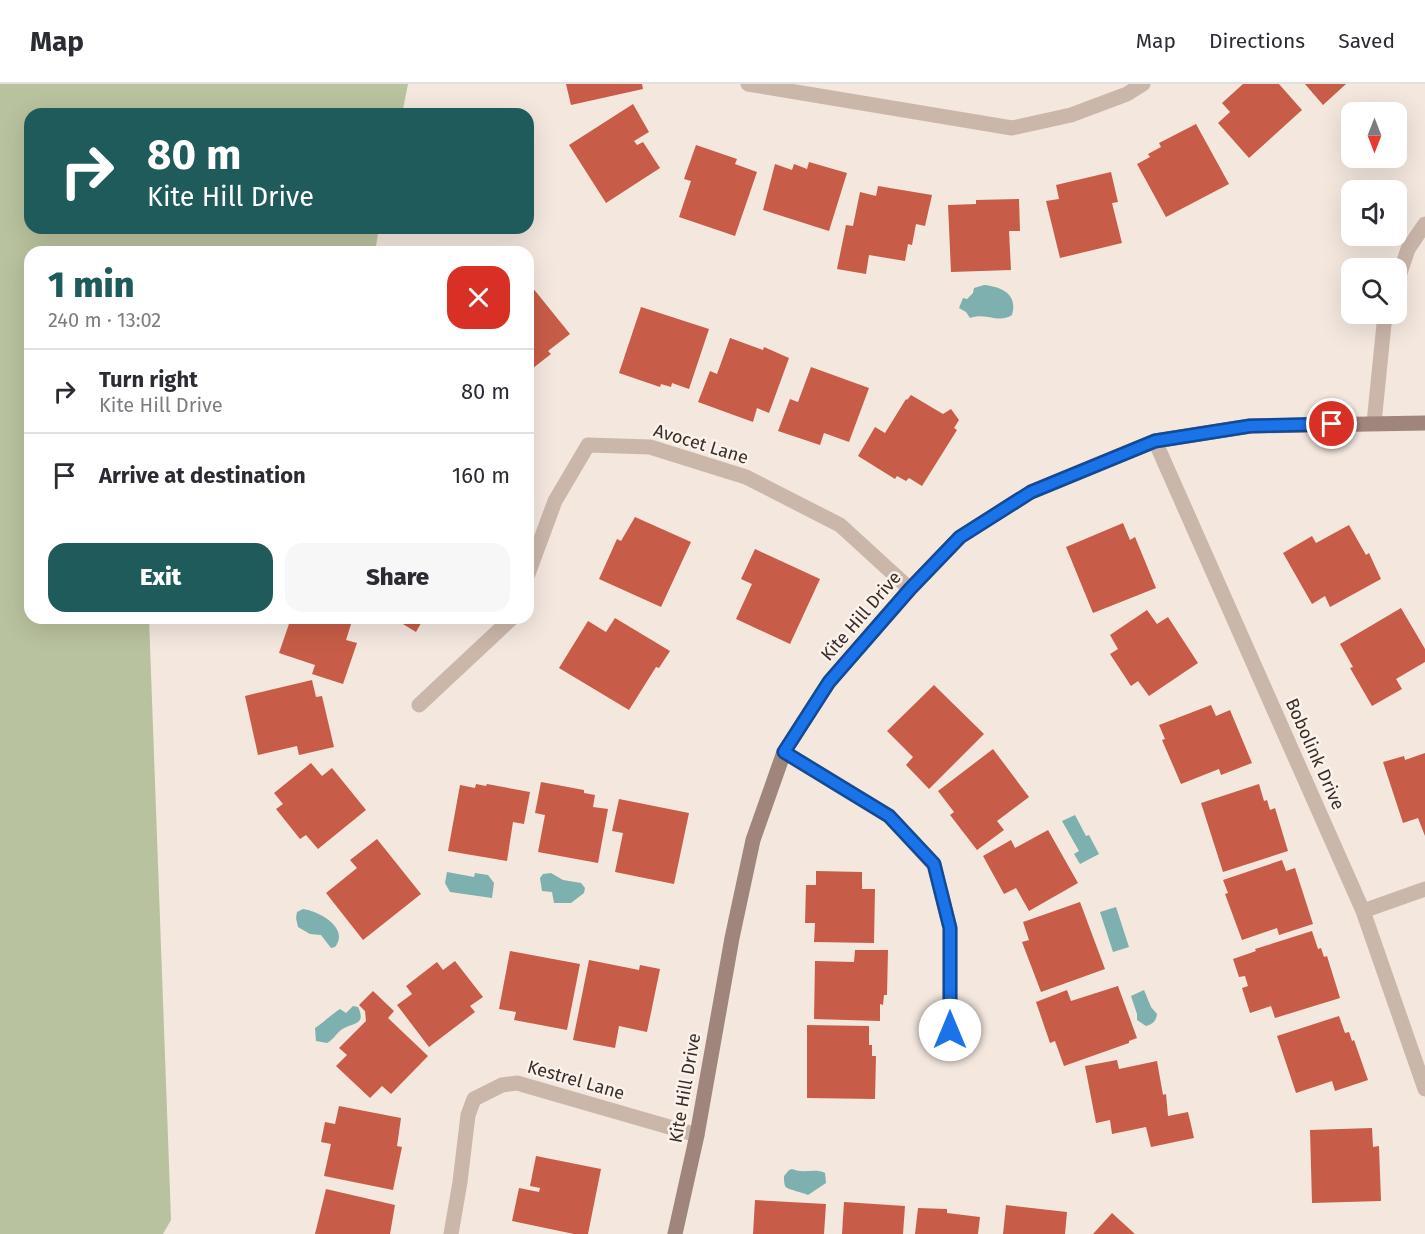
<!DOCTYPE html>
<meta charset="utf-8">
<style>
body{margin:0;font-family:"Fira Sans",sans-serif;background:#f7f7f7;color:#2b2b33;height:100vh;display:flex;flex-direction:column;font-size:22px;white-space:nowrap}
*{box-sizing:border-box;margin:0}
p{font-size:20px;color:#7c7c81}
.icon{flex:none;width:33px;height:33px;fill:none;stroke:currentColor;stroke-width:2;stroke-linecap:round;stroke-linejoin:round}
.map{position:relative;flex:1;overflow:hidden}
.panel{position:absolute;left:24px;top:162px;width:510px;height:378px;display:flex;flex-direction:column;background:#fff;border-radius:18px;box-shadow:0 6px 24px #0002}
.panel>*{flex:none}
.top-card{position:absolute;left:24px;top:24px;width:510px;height:126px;border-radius:18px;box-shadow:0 6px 24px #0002;background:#1e5b5a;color:#fff;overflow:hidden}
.needle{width:39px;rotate:180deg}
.buttons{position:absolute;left:1341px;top:18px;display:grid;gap:12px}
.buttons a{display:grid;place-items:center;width:66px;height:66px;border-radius:12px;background:#fff;box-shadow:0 6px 24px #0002;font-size:30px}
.pin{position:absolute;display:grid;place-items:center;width:51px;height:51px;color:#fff;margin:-26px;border:3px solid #fff;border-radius:50%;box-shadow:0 2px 6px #0007}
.me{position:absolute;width:66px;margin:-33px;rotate:0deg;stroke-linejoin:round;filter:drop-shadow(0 0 4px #0008)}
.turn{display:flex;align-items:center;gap:21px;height:126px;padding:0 24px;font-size:27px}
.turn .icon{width:78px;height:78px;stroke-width:2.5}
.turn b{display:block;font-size:42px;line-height:51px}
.round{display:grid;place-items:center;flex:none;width:63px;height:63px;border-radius:18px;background:#f7f7f7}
.summary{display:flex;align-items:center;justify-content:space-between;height:102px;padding:0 24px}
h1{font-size:36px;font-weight:800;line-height:45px;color:#1e5b5a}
.primary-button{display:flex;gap:12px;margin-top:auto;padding:12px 24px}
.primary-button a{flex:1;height:69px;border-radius:18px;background:#1e5b5a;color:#fff;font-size:24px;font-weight:800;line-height:69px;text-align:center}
.primary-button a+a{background:#f7f7f7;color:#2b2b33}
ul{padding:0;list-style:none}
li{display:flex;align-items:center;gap:18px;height:84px;padding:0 24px;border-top:2px solid #e1e1e2}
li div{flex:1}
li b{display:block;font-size:22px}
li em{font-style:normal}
header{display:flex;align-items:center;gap:36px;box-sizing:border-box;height:84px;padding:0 30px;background:#fff;border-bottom:2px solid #e1e1e2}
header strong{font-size:28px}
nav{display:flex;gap:33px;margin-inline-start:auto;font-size:21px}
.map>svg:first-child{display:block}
</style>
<header>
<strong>Map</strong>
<nav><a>Map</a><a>Directions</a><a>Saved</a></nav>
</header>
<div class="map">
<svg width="1425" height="1150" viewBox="0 0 1425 1150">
<rect width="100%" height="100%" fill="#f3e7de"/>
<path fill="#b9c29e" d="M0,0H408L402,30H30V144H379L375,168H30V534H149L171,1136L163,1150H0Z"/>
<path fill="#7db0ae" d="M984,201C1002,203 1018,210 1012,231C998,240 985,228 970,234L966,228L959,224L963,214L967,215L973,209L974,204Z
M1075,731L1086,752L1089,751L1099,770L1080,780L1074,770L1079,767L1062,737Z
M447,788L474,793L475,789L488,791L494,799L492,814L450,808L445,799Z
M551,789L563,796L581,799L585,804L584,809L571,819H554L552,808L542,807L540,794L543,790Z
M1116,823L1129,863L1113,868L1100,828Z
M303,825C319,827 350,844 335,863L331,864L321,851L310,850L298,843L296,834L297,828Z
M1144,906L1151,923L1157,930C1156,937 1153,940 1146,942L1137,936V930L1131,912Z
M353,922L358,923C367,942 352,938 341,946C336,950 333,956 327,959L316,957L315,944C324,938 332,930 340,925L346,929Z
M792,1085C803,1090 815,1084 825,1089L826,1099L808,1111C803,1108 787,1106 785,1102C784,1099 784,1095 784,1092L789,1086Z"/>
<path fill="#c75d48" d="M566,0H642L643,5L571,21Z
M1243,0H1279L1302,26L1249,74L1218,39L1230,28L1222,19Z
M1305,0H1346L1323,21Z
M633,20L649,48L634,57L637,61L643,58L660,84L606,119L569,61Z
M1196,40L1229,100L1166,133L1137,80L1150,73L1148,70L1161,63L1159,59Z
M696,61L737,75L735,80L757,88L735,152L679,133L691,97L684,95Z
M809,78L847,89L829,147L763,126L775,80L792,86L794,80L807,85Z
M1111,88L1118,118L1112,119L1122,159L1060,174L1046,117L1059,115L1056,101Z
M878,102L932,111L925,142L916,140L912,161L908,160L905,177L869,171L866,190L837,185L846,141L853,142L860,108L876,112Z
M1019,115L1020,147H1009L1011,186L951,188L948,121L976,120V116Z
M528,198L570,250L548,267L551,270L528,288Z
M641,223L709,245L689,305L672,299L671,303L661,300L660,303L619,289Z
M730,254L763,266L764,263L789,274L769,329L757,324L753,338L698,318L710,287L717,290Z
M811,283L869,304L849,358L824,349L820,361L778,347L790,315L798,318Z
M911,311L943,330L951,325L959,336L954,344L957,346L922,402L909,394L906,397L897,392L895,395L858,372L875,343L885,349L906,315L907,316Z
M635,433L691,458L661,523L599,495L617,455L621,457Z
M1123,439L1130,456L1135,453L1156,504L1093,529L1066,463Z
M1349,441L1366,471L1369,469L1381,495L1330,523L1325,512L1312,520L1283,469L1312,452L1316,459Z
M755,465L820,495L790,560L736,535L752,500L741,495Z
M1401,524L1425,565V578L1396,595L1402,605L1372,622L1350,584L1353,583L1340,560Z
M1147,526L1157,540L1168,533L1198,579L1149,612L1138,597L1131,602L1110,570L1118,565L1110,551Z
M291,534H353L346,556L357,559L343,600L312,590L315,581L279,569Z
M393,534H424L416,548Z
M615,534L670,567L659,584L656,583L629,626L559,584L588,537L606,548Z
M312,596L316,613L322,612L334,663L299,671L297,662L258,671L245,612Z
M934,601L984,650L929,705L906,681L913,673L887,647Z
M1211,621L1216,632L1230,626L1252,679L1221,691L1219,685L1181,700L1162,656L1165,655L1159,641Z
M993,665L1029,713L997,737L1004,746L977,766L950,731L954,728L938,707Z
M1425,669V752L1418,734L1403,739L1383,678L1404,672L1405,676Z
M311,679L322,692L332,684L366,726L318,765L306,751L300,755L276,725L283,720L274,709Z
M541,698L584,706V709L595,711L593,723L608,725L598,779L538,768L545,731L535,729Z
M476,700L486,702L487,700L530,708L524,740L513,738L507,777L448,767L460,701L475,704Z
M1259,700L1264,717L1267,716L1270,726L1275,724L1288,767L1223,788L1201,719Z
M619,715L689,729L674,800L615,788L623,749L612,747Z
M1048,746L1078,799L1029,827L1016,804L1004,810L983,772L1011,756L1015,764Z
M377,755L421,810L363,856L326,809L357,784L350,776Z
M1282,776L1286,787L1295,784L1313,840L1279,851L1277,844L1242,856L1225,810L1228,809L1223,796Z
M816,787L862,788V805H875L874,859L814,858L815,839H805L806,801H816Z
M1080,818L1105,885L1041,908L1022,858L1029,856L1023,838Z
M1312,847L1318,865L1321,864L1324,873L1327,872L1340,914L1275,934L1271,922L1250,929L1242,904L1248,902L1245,892L1239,893L1233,875L1256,867L1255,865Z
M855,866H888L887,911H884L883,921L880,920V937L814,935L815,877L854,878Z
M510,867L580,880L567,946L514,936L516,928L499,925Z
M589,876L639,886L640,881L660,885L647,948L619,942L615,964L573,956Z
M455,877L483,913L470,922L475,928L429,963L397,921L412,910L406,902L437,878L443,886Z
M1118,902L1137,954L1129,957V959L1064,982L1055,957L1050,959L1036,918L1067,906L1071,917Z
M373,907L394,927L388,934L428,972L391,1010L382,1002L370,1014L336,982L347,971L339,964L366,937L365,927L359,921Z
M1339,932L1345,949L1349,948L1352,957L1354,956L1368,996L1335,1007L1332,997L1296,1009L1277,952Z
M807,941L869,942V961H872V972H876L875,1015L807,1014Z
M1117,976L1119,985L1157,977L1163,1011L1166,1010L1168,1032L1188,1028L1194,1054L1151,1063L1146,1043L1112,1050L1110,1036L1096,1039L1085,982Z
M339,1022L401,1034L397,1062L402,1063L393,1106L324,1092L331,1060L321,1058L325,1038L335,1040Z
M1372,1044L1373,1063L1379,1062L1381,1117L1312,1119L1310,1046Z
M536,1072L601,1085L588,1150H574L512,1137L519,1104L539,1108L540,1104L530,1102Z
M326,1105L395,1121L390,1150H315Z
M755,1116L826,1120L824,1150H753Z
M844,1118L905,1122L903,1150H842Z
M1006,1121L1067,1128L1065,1150H1003Z
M918,1124L947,1125V1129L980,1133L978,1150H915Z
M1112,1129L1135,1150H1093Z"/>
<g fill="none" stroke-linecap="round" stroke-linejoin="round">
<path stroke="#cbb6aa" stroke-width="15" d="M748,0L1012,44L1071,31L1127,10L1143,0
M1396,201L1408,165L1425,140
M1374,339L1384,240L1387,230
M1155,357L1363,827L1425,1005
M528,490L555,417L588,361L650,363L746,393L840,441L910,505
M419,621L512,534
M784,668L889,732L934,781L950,844V946
M1363,827L1425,805
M451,1150L460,1098L468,1031L474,1015L502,1001L517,999L697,1051"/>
<path stroke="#9f857b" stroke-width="15" d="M675,1150L697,1051L732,854L753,756L784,668L829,598L910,505L960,453L1031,408L1155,357L1250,342L1425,339"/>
</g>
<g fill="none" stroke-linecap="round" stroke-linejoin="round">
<g stroke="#114b97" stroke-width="15">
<path id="route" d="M950,946V844L934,780L889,732L784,668L829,598L910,505L960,453L1031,408L1155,357L1250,342L1332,340"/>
</g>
<use href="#route" stroke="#1a73e8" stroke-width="10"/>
</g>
<g text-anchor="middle" stroke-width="5" stroke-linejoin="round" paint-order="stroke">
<g font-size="18" fill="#392d29" stroke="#faf2eb">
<text transform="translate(701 360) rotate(17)" y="6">Avocet Lane</text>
<text transform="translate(861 532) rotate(-49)" y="6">Kite Hill Drive</text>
<text transform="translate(1315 670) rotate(66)" y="6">Bobolink Drive</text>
<text transform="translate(576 996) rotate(16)" y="6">Kestrel Lane</text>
<text transform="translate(685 1004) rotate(-80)" y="6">Kite Hill Drive</text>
</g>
</g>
</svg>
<div class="buttons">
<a><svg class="needle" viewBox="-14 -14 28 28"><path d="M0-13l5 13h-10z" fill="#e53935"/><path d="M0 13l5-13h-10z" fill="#7c7c81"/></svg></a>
<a><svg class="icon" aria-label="sound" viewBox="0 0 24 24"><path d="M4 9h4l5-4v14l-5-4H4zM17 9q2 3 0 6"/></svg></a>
<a><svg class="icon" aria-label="search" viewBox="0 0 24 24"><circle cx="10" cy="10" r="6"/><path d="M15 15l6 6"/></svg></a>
</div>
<div class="pin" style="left:1332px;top:340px;background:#d93025"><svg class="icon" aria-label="arrive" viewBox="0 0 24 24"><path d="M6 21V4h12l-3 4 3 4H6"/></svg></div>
<svg class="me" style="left:950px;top:946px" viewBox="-20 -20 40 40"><circle r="19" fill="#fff"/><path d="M0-13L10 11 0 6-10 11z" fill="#1a73e8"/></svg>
<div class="top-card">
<div class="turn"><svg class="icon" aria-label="right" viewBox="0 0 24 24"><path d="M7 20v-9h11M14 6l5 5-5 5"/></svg><div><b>80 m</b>Kite Hill Drive</div></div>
</div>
<section class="panel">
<div class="summary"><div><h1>1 min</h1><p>240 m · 13:02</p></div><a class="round" style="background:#d93025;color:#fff"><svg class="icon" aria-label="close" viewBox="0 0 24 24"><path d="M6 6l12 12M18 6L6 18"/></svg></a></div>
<ul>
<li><svg class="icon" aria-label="right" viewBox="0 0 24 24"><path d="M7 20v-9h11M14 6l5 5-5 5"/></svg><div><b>Turn right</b><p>Kite Hill Drive</p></div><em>80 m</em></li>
<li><svg class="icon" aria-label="arrive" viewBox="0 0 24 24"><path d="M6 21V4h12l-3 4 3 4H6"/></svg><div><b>Arrive at destination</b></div><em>160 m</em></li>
</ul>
<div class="primary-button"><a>Exit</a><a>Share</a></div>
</section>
</div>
